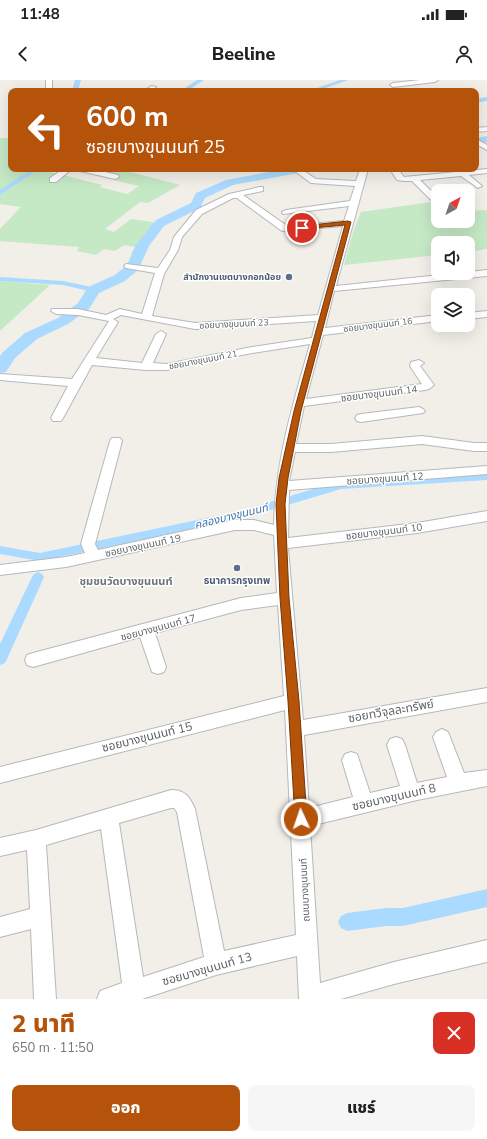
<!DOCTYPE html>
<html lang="th">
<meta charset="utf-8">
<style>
body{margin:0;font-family:"Nunito Sans","Noto Sans Thai",sans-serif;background:#f6f6f6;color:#222;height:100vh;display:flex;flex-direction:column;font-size:15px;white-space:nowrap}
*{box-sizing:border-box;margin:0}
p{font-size:13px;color:#767676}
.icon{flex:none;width:22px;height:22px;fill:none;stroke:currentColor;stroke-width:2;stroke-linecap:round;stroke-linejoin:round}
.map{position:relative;height:919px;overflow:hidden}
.sheet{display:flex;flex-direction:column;background:#fff;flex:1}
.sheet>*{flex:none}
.guide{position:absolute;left:8px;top:8px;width:471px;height:84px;border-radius:8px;box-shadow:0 4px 16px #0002;background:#b45309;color:#fff;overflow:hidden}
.needle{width:26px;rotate:40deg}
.tools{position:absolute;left:431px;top:104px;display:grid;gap:8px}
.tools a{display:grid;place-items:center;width:44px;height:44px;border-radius:8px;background:#fff;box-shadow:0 4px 16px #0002;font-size:20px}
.pin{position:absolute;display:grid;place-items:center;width:34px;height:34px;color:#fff;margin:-17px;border:2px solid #fff;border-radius:50%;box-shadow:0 1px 4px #0007}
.me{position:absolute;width:44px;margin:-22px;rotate:357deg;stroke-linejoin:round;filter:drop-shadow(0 0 3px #0008)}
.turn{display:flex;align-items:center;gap:14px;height:84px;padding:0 12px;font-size:18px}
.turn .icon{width:52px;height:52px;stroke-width:2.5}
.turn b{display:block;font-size:28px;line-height:34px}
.round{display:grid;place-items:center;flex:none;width:42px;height:42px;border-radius:8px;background:#f6f6f6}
.head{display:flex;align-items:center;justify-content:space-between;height:68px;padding:0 12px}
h1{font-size:24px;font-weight:800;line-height:30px;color:#b45309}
.action{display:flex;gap:8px;margin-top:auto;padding:8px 12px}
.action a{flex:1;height:46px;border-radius:8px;background:#b45309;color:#fff;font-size:16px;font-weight:800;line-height:46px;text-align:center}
.action a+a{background:#f6f6f6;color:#222}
.status{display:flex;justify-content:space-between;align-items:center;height:28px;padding:0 20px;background:#fff;direction:ltr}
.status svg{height:11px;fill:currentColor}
header{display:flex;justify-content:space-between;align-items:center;height:52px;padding:0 12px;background:#fff;font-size:18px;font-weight:800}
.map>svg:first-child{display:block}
</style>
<div class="status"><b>11:48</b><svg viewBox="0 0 49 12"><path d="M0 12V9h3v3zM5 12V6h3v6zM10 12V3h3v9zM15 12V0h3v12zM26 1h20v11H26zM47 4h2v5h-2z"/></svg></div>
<header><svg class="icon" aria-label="back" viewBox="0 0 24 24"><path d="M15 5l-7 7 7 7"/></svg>Beeline<svg class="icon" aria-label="person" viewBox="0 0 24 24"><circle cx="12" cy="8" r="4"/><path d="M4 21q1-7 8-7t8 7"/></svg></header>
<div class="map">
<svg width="487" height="919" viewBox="0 0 487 919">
<rect width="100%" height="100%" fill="#f1efe8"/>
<path fill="#c5e8c5" d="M0,58H11V89H39L102,105L100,107L127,114L139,106L113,100L119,97L88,89H119L180,105L148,123L140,122L105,149L114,152L131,139L159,143L142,175L131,174L135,167L124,165L115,171L104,169L96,175L77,171L79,167L0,161V149L21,127L0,124Z
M438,121V141H468V131L487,130V169L468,172V163H438V175L344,185L353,152L361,132Z
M0,201L50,205L0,251Z"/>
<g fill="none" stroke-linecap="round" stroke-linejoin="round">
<path fill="#aadaff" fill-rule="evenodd" d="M75,0H81L78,11H72Z
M197,0H204L192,8L206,11L185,10V8Z
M340,0H348L317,11H309Z
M487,17V21L476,23V19Z
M32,89H39L0,115V110Z
M0,197L63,201L96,208L97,210L93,212L63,205L0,201Z
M487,392V400L341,409L241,439L40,481L0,474V466L40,473L240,431L340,401Z
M38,492L42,494L44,497L7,579L5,583L0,585V564L32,497L34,494Z
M487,809V827L403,846H386L347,851L341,848L338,842L341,836L347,833L386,828H403Z"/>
<path fill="#aadaff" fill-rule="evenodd" d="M487,56V62L476,64V58Z
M285,89H310L308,91L304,92L233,105L205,118L200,128L164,146L149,166L138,190L125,201L99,213L89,229L68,244L37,259L15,278L6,292L0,293V276L3,272L25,253L58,238L78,223L88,207L115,195L127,185L136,165L156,140L191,123L196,113L226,100Z"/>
<g stroke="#b5b8bc" stroke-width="2">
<path id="minor" d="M46,0H52V11H46Z
M420,0H438L435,2L393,7L390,5L393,3Z
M151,6L156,7L152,11H145Z
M487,47V51L476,52V48Z
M476,59L487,65V70L476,64Z
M63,89H72L56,102H50V98Z
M79,89H92L118,95L119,97L115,99L80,91Z
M292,89H301L316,99L356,101L360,89H368L336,206L487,190V196L334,211L325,248L438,235V241L323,255L306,319L422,304L410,286L411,282L419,280L424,283L420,286L434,305L429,309L425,310L304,326L303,331L296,364H331L422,356L474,363H487V371H474L422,364L331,372H295L289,401L487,386V394L289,410L288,458L417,443L487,431V441L417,453L288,468L303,640L487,608V622L304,655L309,728L353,717L342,680L345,674L351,672L357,674L370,713L400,706L387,665L390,659L396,657L402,659L405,665L417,703L447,697L433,657L436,652L442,649L448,652L464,693L487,690V706L417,720L310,746L320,903L394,882L487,860V882L394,904L341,919H299L297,876L216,895L142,919H97L100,911L122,903L101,749L46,765L56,919H34L31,849L0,857V837L30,829L27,770L0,776V758L36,750L171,710C185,710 190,717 195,729L224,871L296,855L285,630L0,703V687L284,616L278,525L241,530L155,553L166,587L164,592L158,594L152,592L140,557L33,587L27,585L25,580L27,575L33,573L241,518L277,513L274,455L254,450H235L66,487L0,495V485L66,477L85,473L81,464L110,361L112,358H120L122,361L95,464L98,470L235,440H254L274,445C275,382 293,324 310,264L252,273L167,290H146L92,285L63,338L61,341H53L51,338L68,306L0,300V294L72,299L109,241L78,235L56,234L51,231L52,229H78L106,235L120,229L142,234L155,193L126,188L124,186L126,184L158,188L170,170L174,157L196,130L229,114L260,107H263V111L243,115L287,146L344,141L349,126L283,134L282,132L286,130L350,121L355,106L311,103ZM233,118H237L282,151L343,146L318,235L195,243L152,236L164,194L178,170L182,157L202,134ZM121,235L195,249L316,241L312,258L252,267L167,284L153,283L166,254L161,251L156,254L142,283L96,278L118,242L113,239ZM171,728H174L177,732L204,877L143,897L119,743Z
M390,89H398L404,97L487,89V93L469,95L482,106L478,108L461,96L420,100L438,118V122H436L430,119L412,101H404L397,100Z
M487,231V237L468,239V233Z
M419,327L423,329L425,331L423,333L361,342L357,341L355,338L357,335L361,334Z"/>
</g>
<use href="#minor" fill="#fff" fill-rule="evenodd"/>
</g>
<path fill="#b45309" stroke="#753606" d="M348,141L351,142L301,331L288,398L285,424L289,518L299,621L307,739L305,743L301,745L297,743L295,739L288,621L280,518L276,424L279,398L294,331L345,145L302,149L299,148L302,146Z"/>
<g fill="#5c6f8a" stroke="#fff" stroke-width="1.5">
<circle cx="289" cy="197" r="4"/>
<circle cx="237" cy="488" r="4"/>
</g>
<g text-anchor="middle" stroke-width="3" stroke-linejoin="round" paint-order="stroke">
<g font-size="9" font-weight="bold" fill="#4e5e75" stroke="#fff" text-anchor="end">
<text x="281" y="200">สำนักงานเขตบางกอกน้อย</text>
</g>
<g font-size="9" fill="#5f6368" stroke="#fff">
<text transform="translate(234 244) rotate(-3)" y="3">ซอยบางขุนนนท์ 23</text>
<text transform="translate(378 245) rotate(-7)" y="3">ซอยบางขุนนนท์ 16</text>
<text transform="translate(203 280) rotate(-11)" y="3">ซอยบางขุนนนท์ 21</text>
</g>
<g font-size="10" fill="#5f6368" stroke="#fff">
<text transform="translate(379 313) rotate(-7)" y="4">ซอยบางขุนนนท์ 14</text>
<text transform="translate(385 398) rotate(-4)" y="4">ซอยบางขุนนนท์ 12</text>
<text transform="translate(384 451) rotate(-7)" y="4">ซอยบางขุนนนท์ 10</text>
<text transform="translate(143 465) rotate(-12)" y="4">ซอยบางขุนนนท์ 19</text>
<text transform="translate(158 547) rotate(-15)" y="4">ซอยบางขุนนนท์ 17</text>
<text transform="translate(304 810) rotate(-93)" y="4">ถนนบางขุนนนท์</text>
</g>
<g font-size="10" font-weight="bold" fill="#4e5e75" stroke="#fff">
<text x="237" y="504">ธนาคารกรุงเทพ</text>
</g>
<g font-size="11" font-style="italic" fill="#4174aa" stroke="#fff">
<text transform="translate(231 436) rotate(-14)" y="4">คลองบางขุนนนท์</text>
</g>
<g font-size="11" font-weight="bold" fill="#70757a" stroke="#fff">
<text x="126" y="505">ชุมชนวัดบางขุนนนท์</text>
</g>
<g font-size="12" fill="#5f6368" stroke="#fff">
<text transform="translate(391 631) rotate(-10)" y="4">ซอยทวีจุลละทรัพย์</text>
<text transform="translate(147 657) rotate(-14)" y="4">ซอยบางขุนนนท์ 15</text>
<text transform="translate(394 717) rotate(-13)" y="4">ซอยบางขุนนนท์ 8</text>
<text transform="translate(207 889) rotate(-16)" y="4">ซอยบางขุนนนท์ 13</text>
</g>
</g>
</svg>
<div class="tools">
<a><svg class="needle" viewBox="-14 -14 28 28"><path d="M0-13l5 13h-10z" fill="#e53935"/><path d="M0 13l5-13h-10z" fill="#767676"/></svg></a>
<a><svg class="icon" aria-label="sound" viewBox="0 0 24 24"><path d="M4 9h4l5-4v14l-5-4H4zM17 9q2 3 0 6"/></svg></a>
<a><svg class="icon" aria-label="layers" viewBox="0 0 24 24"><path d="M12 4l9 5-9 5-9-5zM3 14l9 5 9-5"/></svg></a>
</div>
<div class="pin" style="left:302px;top:148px;background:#d93025"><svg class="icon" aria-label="arrive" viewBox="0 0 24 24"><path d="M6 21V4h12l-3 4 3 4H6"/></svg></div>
<svg class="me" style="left:301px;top:739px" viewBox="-20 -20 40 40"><circle r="17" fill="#b45309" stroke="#fff" stroke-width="3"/><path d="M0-11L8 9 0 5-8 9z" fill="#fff"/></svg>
<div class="guide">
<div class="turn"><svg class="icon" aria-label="left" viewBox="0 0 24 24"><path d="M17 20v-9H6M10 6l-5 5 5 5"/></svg><div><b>600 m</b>ซอยบางขุนนนท์ 25</div></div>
</div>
</div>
<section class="sheet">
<div class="head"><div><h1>2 นาที</h1><p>650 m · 11:50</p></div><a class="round" style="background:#d93025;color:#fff"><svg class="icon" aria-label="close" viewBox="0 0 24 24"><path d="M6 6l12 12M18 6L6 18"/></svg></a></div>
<div class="action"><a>ออก</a><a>แชร์</a></div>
</section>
